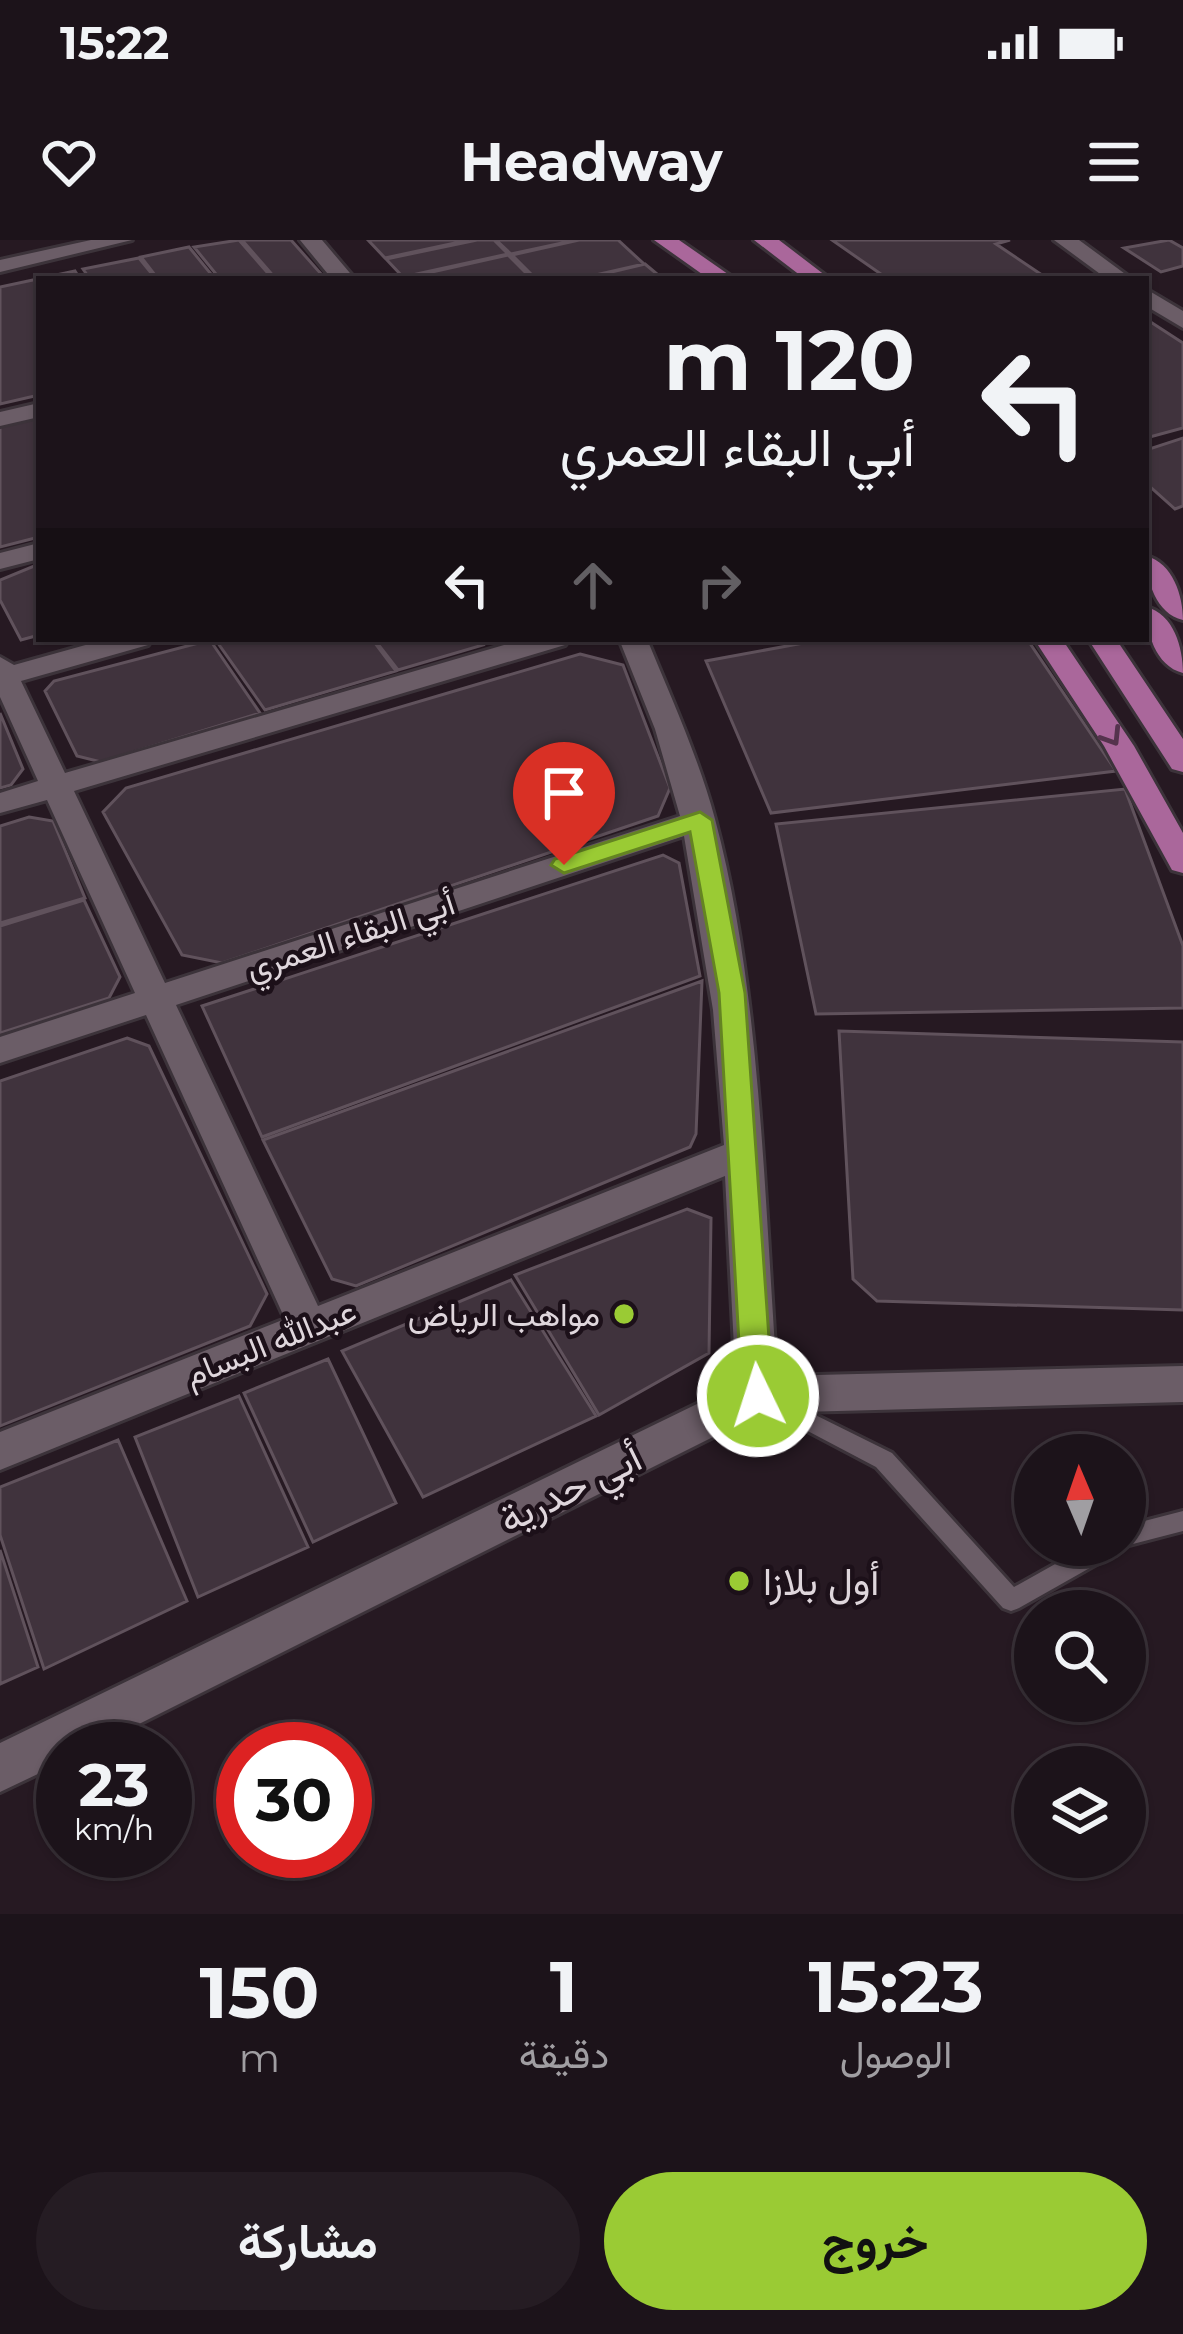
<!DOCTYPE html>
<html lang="ar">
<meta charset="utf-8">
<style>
body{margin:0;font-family:Montserrat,Vazirmatn,sans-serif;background:#251c23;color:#f1f3f6;direction:rtl;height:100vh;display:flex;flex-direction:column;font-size:45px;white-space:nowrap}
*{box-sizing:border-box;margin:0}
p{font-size:39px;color:#a09ea2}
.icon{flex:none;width:66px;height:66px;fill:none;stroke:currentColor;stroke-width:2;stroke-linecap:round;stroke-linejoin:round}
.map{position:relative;height:1674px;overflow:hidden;direction:ltr}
.sheet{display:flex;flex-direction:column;background:#1c131a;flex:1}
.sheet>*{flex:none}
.banner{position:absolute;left:36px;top:36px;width:1113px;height:366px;border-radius:0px;box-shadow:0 3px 9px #0004,0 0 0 3px #3a3239;direction:rtl;background:#1c131a;color:#f1f3f6;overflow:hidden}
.needle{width:78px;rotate:358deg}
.fabs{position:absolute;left:1014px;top:1194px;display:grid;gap:24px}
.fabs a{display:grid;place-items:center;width:132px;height:132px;border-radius:50%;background:#1c131a;box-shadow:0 3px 9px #0004,0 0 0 3px #3a3239;font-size:60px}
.speed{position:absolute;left:36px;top:1482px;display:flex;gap:24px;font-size:60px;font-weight:700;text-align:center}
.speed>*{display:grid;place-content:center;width:156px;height:156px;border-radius:50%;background:#1c131a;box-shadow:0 3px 9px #0004,0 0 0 3px #3a3239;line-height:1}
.speed small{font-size:30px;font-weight:400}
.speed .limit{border:18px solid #d22;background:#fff;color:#111}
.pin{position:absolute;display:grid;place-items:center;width:102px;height:102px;color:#fff;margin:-123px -51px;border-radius:50% 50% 50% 0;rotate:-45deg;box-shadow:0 0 12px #0007}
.pin .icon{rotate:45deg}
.me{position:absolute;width:132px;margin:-66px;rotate:356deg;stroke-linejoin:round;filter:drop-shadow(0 0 9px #0008)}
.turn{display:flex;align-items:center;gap:42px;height:252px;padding:0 36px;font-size:54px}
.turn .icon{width:156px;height:156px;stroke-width:2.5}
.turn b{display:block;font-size:84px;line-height:102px}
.lanes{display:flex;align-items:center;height:114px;padding:0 36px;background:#0003;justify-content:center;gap:60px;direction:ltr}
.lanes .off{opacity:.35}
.eta{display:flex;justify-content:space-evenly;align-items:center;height:204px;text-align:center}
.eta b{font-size:72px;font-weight:700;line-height:84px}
.primary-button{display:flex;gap:24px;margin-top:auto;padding:24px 36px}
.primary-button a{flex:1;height:138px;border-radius:72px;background:#9acb34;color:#111;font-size:48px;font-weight:700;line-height:138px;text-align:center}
.primary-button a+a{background:#251c23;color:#f1f3f6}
.status{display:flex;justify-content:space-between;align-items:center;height:84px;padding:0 60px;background:#1c131a;direction:ltr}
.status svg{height:33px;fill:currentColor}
header{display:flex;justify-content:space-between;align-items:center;height:156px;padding:0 36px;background:#1c131a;font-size:54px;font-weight:700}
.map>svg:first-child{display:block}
</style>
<div class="status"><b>15:22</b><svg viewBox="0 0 49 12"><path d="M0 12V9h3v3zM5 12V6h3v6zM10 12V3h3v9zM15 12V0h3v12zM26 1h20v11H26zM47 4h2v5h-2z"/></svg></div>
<header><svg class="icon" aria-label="menu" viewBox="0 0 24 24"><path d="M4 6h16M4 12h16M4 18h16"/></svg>Headway<svg class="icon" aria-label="heart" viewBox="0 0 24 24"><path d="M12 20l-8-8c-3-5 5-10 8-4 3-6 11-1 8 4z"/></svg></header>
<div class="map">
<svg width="1183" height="1674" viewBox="0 0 1183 1674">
<rect width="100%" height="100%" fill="#261922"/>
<path fill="#40333d" stroke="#60525c" stroke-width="3" d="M239,0L273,39H220L194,7Z
M242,0H291L322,35L276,39Z
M368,0H469L385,18Z
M477,0H494L508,14L403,37L386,19Z
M496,0H576L511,14Z
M579,0H618L644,24L578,39H536L512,15Z
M832,0H1010L996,4L1048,39H888Z
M1169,0L1183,8V26L1161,32L1124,8Z
M189,7L215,39H158L141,17Z
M508,15L532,39L405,38Z
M139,18L156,39H90L83,29Z
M645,24L663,39H582Z
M75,31L80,39H39V155L0,164V47Z
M1146,79L1183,103V188L1146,198Z
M39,177V297L0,307V186Z
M1183,198V266L1175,269L1146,243V210Z
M39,324V395L21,400L0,360V340Z
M215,399H372L396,431L265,470Z
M374,399H478L483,405L398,430Z
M825,399H1027L1116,531L771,573L706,421Z
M210,400L260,473L101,522L77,516L45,451L54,441Z
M580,414L623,425L670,548L658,576L222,723L182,715L103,572L126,548Z
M0,473L23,529L11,545L0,548Z
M1125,549L1183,706V768L816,774L776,584Z
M29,577L53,581L85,658L0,683V586Z
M663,615L679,623L700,736L262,897L202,766Z
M84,660L120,737L109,758L0,793V686Z
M702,741L696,894L690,907L356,1046L332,1039L263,900Z
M839,791L1183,802V1070L877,1061L853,1039Z
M127,798L149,806L267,1054L250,1086L0,1186V841Z
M687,969L711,978L709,1113L599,1175L515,1035Z
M511,1040L596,1176L423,1257L342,1111Z
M328,1119L396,1263L313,1302L244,1153Z
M239,1156L308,1307L198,1357L135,1197Z
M118,1200L187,1361L44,1429L0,1295V1247Z
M0,1310L38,1427L0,1444Z"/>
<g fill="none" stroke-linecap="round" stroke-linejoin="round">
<g stroke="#3c333a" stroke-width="6">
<path id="lane" d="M773,1154L892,1213L1014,1347L1089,1305H1121L1118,1312L1019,1368L1011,1371L1003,1368L876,1227L766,1169L763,1163L766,1157Z
M1183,1271V1291L1125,1306L1122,1305H1125V1286Z"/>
</g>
<g stroke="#3c333a" stroke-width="6">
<path id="street" d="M91,0H132L0,32V20Z
M300,0H322L355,39H332Z
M1054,0H1079L1132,39H1107Z
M1146,49L1183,71V88L1146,66Z
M39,163V177L0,186V172Z
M39,303V319L0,329V313Z
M107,399H152L148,405L21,441L65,533L525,399H569L565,405L74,551L165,743L680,576L655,489L619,399H647C671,457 699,519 715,579C761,751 764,957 777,1136L1183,1126V1162L761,1173L89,1509H63V1522L0,1552V1503L736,1145L725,936L0,1230V1192L285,1079L146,775L0,823V797L135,753L47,560L0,573V553L38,541L0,457V417L14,425ZM684,596L713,770L724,905L318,1066L176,765Z"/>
</g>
<g stroke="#3c333a" stroke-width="6">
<path id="primary" d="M654,0H679L735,39H709Z
M754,0H779L830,39H805Z
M1146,316C1173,323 1183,356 1183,380C1156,374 1146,340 1146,316Z
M1146,367C1174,374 1183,408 1183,433C1155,426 1146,391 1146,367Z
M1034,399H1062L1134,506L1183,593V633L1172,630L1104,506Z
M1088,399H1116L1183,499V532L1172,529Z"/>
</g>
<use href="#lane" fill="#6b5d67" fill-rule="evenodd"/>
<use href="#street" fill="#6b5d67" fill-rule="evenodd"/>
<use href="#primary" fill="#aa679b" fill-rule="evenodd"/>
</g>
<defs><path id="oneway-chevron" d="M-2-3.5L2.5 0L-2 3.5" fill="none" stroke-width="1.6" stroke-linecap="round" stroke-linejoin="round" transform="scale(3)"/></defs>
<use stroke="#55334d" href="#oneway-chevron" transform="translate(1112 497) rotate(58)"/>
<path fill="#9acb34" stroke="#648422" stroke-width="3" d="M700,572L712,580L745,753L773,1156L769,1165H746L742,1156L719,753L690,592L564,633L551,625L555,619Z"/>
<g fill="#9acb34" stroke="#1c1019" stroke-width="4.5">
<circle cx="624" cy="1074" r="12"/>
<circle cx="739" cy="1341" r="12"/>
</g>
<g text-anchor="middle" stroke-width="9" stroke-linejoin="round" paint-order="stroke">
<g font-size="33" fill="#dfd6dc" stroke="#1c1019">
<text transform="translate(350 695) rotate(-18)" y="12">أبي البقاء العمري</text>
<text transform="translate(270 1102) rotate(-22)" y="12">عبدالله البسام</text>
</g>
<g font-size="33" fill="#dfd6dc" stroke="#1c1019" text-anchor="end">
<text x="600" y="1086">مواهب الرياض</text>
</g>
<g font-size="39" fill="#dfd6dc" stroke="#1c1019">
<text transform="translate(570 1248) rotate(-26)" y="14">أبي حدرية</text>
</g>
<g font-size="39" fill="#dfd6dc" stroke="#1c1019" text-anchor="start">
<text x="763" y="1355">أول بلازا</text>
</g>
</g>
</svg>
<div class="fabs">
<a><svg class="needle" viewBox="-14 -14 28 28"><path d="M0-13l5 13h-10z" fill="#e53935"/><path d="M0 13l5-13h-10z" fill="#a09ea2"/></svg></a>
<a><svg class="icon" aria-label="search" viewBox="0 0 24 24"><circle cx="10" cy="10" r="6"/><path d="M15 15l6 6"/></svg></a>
<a><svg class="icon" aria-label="layers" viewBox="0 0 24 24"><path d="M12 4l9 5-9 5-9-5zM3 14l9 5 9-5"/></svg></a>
</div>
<div class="speed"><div>23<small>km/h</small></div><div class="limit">30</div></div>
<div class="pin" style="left:564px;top:625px;background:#d93025"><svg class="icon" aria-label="arrive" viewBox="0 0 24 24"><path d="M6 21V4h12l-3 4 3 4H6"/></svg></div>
<svg class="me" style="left:758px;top:1156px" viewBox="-20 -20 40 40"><circle r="17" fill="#9acb34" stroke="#fff" stroke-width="3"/><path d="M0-11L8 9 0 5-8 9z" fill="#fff"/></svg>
<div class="banner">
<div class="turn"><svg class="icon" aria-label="left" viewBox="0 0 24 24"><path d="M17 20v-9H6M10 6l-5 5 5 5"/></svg><div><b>120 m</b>أبي البقاء العمري</div></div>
<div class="lanes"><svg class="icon" aria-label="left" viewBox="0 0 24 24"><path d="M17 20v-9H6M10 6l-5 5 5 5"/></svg><svg class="icon off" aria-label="ahead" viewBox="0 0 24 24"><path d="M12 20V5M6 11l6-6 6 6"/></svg><svg class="icon off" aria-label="right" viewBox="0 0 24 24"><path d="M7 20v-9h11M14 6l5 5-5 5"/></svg></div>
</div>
</div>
<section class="sheet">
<div class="eta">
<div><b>15:23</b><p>الوصول</p></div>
<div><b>1</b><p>دقيقة</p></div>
<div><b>150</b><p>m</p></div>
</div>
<div class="primary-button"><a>خروج</a><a>مشاركة</a></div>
</section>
